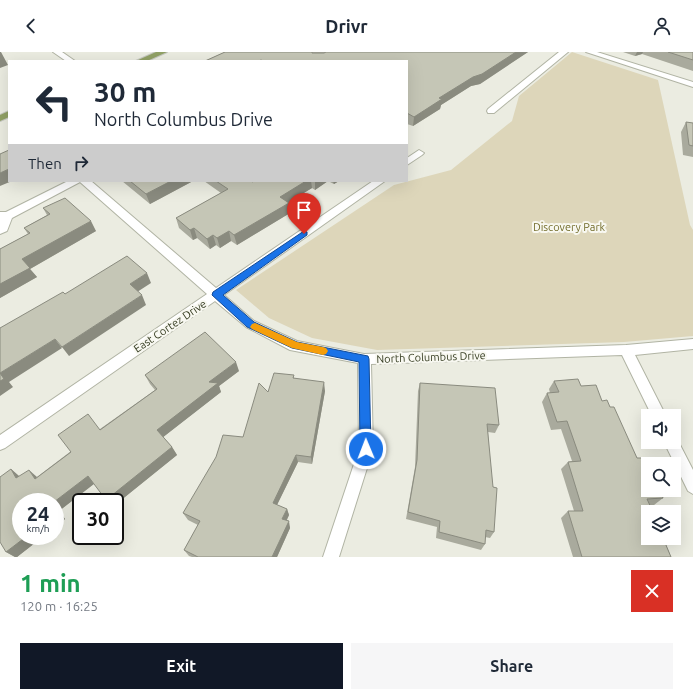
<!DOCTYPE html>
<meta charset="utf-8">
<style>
body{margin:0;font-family:Ubuntu,sans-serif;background:#f6f6f7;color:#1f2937;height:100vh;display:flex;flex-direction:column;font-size:15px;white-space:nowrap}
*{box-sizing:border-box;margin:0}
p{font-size:13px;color:#747a83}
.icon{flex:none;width:22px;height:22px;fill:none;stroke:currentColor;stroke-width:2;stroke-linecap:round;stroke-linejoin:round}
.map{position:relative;height:505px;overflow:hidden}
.details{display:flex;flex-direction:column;background:#fff;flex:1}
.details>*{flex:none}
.banner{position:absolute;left:8px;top:8px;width:400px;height:122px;border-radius:0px;box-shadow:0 4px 16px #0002;background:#fff;color:#1f2937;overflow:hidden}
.controls{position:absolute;left:641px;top:357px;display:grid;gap:8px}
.controls a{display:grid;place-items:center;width:40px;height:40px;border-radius:0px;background:#fff;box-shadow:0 4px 16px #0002;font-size:20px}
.speed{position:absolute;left:12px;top:441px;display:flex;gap:8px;font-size:20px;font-weight:700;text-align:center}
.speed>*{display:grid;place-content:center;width:52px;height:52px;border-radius:50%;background:#fff;box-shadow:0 4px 16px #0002;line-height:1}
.speed small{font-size:10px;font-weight:400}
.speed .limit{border:2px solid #111;border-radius:6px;background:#fff;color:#111}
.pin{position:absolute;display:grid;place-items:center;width:34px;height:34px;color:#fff;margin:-41px -17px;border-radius:50% 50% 50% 0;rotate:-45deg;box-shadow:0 0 4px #0007}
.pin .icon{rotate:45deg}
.me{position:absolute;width:44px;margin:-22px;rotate:359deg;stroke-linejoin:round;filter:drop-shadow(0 0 3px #0008)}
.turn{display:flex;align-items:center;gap:14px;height:84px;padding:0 20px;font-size:18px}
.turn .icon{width:52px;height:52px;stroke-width:2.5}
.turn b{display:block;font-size:28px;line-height:34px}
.then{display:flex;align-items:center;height:38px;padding:0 20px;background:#0003;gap:8px;font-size:15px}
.round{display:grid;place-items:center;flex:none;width:42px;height:42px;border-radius:0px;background:#f6f6f7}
.headline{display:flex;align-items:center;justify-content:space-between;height:68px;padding:0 20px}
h1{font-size:24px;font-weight:700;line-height:30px;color:#1e9e55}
.cta{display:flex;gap:8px;margin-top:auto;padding:8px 20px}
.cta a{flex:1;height:46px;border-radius:0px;background:#111827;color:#fff;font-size:16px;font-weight:700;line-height:46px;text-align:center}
.cta a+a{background:#f6f6f7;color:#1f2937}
header{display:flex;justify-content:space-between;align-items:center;height:52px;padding:0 20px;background:#fff;font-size:18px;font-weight:700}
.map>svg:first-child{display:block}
</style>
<header><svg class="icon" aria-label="back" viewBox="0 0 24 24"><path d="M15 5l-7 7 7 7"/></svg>Drivr<svg class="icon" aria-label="person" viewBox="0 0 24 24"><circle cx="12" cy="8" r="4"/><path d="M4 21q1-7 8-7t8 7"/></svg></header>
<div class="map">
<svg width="693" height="505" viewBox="0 0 693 505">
<rect width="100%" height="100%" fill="#ebece1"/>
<path fill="#ddd6ba" d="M572,0L658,28L690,173L693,178V284L624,290L377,298L312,286L269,266L236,238L394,133L451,118L512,69L519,44Z"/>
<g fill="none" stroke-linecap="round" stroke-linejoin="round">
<g stroke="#b1b4a4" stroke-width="2">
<path id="minor" d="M53,0H62L75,9H66Z
M559,0H568L494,61H488L487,59L488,57Z
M586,0H597L693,30V35Z
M419,98L424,101L422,103L407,113V106Z
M68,129H91L216,236L373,129H385L224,243L254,269L297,289L364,302L626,293L693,287V297L635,303L666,364H652L622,303L371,312L373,397L339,505H323L359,397L358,311L290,298L246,275L215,249L5,396L0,398V383L207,242L80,130L12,166L7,179L0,182V160H6Z
M674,384L676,385L693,418V442L688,439L664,390H674Z"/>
</g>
<g stroke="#c6c8c1" stroke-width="2">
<path id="major" d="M156,0H167L147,9H136Z
M9,59V65L0,69V63Z"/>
</g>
<use href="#minor" fill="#fff" fill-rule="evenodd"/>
<use href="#major" fill="#91a165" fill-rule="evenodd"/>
</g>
<path fill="#a9aa9d" d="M225,0H528L480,32L471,34L441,53L440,57L413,74L407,72V9H205Z
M623,0H693V19L642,2L635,4Z
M686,70L693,71V105L683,103L681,80Z
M122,129H193L150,152Z
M204,129H251L252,130L254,129H339L334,132L328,129L315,138L312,136L288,150L289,151L290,161L237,193L231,189L220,196L216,193L210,197L197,186L193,188L179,176L176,166L221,141Z
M43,156L96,179L30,217L37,225L0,246V197L28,182L24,176L47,163Z
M239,319L219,334L221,340L163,385L172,395L177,403L115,453V450L94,432L59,459L65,467L17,505H15L6,500L11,417L19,424L37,425L100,377L155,338L150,332L145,323Z
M294,323V326L325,339L312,412L298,410L277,453L287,457L289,463L287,468L290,476L277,505H192L189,504L184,498L198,473L188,468L183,461L243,385L268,340Z
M554,329L581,334L602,349L610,355L637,406L663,446L654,453H650L671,505H573L561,466L568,459H574L561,417L568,410L572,409L561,377L551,378L542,350L547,341H550L549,337Z
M420,331L499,373L495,381L488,380L494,480L490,486L485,485V492L481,498L436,486L437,475L406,467L415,415L418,339Z"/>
<path fill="#8a8b7f" d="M0,0H1L8,13L0,16Z
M516,0H528L480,32L471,34L441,53L440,57L413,74L414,65L439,46L473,25Z
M637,0H643L642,2L635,4Z
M9,117V129H12L0,134V121Z
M171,129H193L150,152L146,142Z
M306,129H311L312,136L281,155L280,145Z
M315,129H328L315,138Z
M333,129H339L334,132Z
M289,151L290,161L237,193L234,183Z
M91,169L96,179L30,217L37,225L0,246V232L22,207Z
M194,176L197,186L193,188L190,178Z
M229,179L231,189L220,196L217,186Z
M213,183L216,193L210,197L207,187Z
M147,221L151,231L134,242L130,232Z
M142,243L146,253L69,304L62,295Z
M55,287L62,296L9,330L13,335L0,344V321Z
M236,310L239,319L219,334L221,340L162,386L157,378L209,330Z
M324,330L325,339L312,412L311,405Z
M172,395L177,403L115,453V450H108L106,448Z
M296,403L298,410L275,457L273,451Z
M11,417L20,425L16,426Z
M29,418L37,425L35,427Z
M88,424L95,431L59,459L65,467L55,475V450H54Z
M287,457L289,463L284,473L282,467Z
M289,469L290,476L277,505H272Z
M27,484H44L17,505H15L6,500Z"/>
<path fill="#c5c6b6" stroke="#8a8b7f" d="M225,0H312V1H324L326,0H516L482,22L473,25L439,46L442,47L414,65L407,61V9H263L261,8L259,9H205Z
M668,0H693V8Z
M686,70L693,71V94L689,93Z
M9,98V117L0,121V102Z
M130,129H171L146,142Z
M216,129H251L252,130L254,129H306L280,145L289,151L234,183L229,179L217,186L213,183L207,187L194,176L190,178L176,166L228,137Z
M65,146L91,169L22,207L30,216L0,232V197L30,181L24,176L50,162L43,156Z
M127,204L147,221L130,232L142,243L62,295L55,287L0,321L4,327L0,329V276L63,240L65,242Z
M205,280L236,310L209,330L218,331L157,378L172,395L106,448L88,424L54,450H21V484H27L6,500L0,490V425L11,417L16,426L29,418L35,427L71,400L58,383L88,362L100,378L157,337L145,323Z
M274,321L294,323L293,326L324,330L311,405L296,403L273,451L287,457L282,467L289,469L272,505H198L184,498L200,469L183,461L216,405L223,383L243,385L259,331L268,340Z
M578,327L581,334L596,333L602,349L607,348L610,355H614L637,406H646L649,412H648V438H660L663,446L647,447L653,460H648V486H663L671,505H582L568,459H583L568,410L581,409L567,369L557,370L547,341L559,340L554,329Z
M420,331L495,336L499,373L487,372L493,435L497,436L494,480L486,478L485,492L439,480L440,469L408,460L417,408Z"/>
<path fill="#1a73e8" stroke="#114b97" d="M304,179L307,180V183L223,243L254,270L297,290L368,304L369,307L371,397L370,401L366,402L362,401L360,397L359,310L292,296L247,275L212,243L213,240Z"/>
<path fill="#f59e0b" d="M255,271L297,290L323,295L326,296L328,299L326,302L323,303L292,296L252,277L250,275L252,272Z"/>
<g text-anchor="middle" stroke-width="4" stroke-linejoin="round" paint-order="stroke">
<g font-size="11" fill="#736d2b" stroke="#f8f8f1">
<text x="569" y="179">Discovery Park</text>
</g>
<g font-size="11" fill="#353c21" stroke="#f8f8f1">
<text transform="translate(170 274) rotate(-34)" y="4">East Cortez Drive</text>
<text transform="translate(431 305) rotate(-2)" y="4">North Columbus Drive</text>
</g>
</g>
</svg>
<div class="controls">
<a><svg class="icon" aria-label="sound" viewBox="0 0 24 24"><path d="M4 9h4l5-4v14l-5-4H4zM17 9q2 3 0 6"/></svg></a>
<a><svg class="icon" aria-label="search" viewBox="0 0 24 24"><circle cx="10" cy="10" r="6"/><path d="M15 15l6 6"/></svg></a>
<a><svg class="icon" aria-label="layers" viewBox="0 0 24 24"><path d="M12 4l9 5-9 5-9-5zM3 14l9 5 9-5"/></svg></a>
</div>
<div class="speed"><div>24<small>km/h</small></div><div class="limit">30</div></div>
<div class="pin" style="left:304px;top:182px;background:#d93025"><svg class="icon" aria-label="arrive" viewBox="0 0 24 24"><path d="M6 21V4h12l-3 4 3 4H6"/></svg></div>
<svg class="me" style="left:366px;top:397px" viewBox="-20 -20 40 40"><circle r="17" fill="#1a73e8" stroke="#fff" stroke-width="3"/><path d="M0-11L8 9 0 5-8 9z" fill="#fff"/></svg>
<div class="banner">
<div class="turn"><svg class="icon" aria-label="left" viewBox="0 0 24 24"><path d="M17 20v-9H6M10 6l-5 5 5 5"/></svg><div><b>30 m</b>North Columbus Drive</div></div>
<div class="then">Then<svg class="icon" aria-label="right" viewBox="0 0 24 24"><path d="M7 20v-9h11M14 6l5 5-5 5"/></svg></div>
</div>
</div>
<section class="details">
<div class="headline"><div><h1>1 min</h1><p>120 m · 16:25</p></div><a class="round" style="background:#d93025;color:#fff"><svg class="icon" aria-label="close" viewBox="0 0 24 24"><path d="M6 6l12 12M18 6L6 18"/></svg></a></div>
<div class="cta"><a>Exit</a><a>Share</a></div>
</section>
